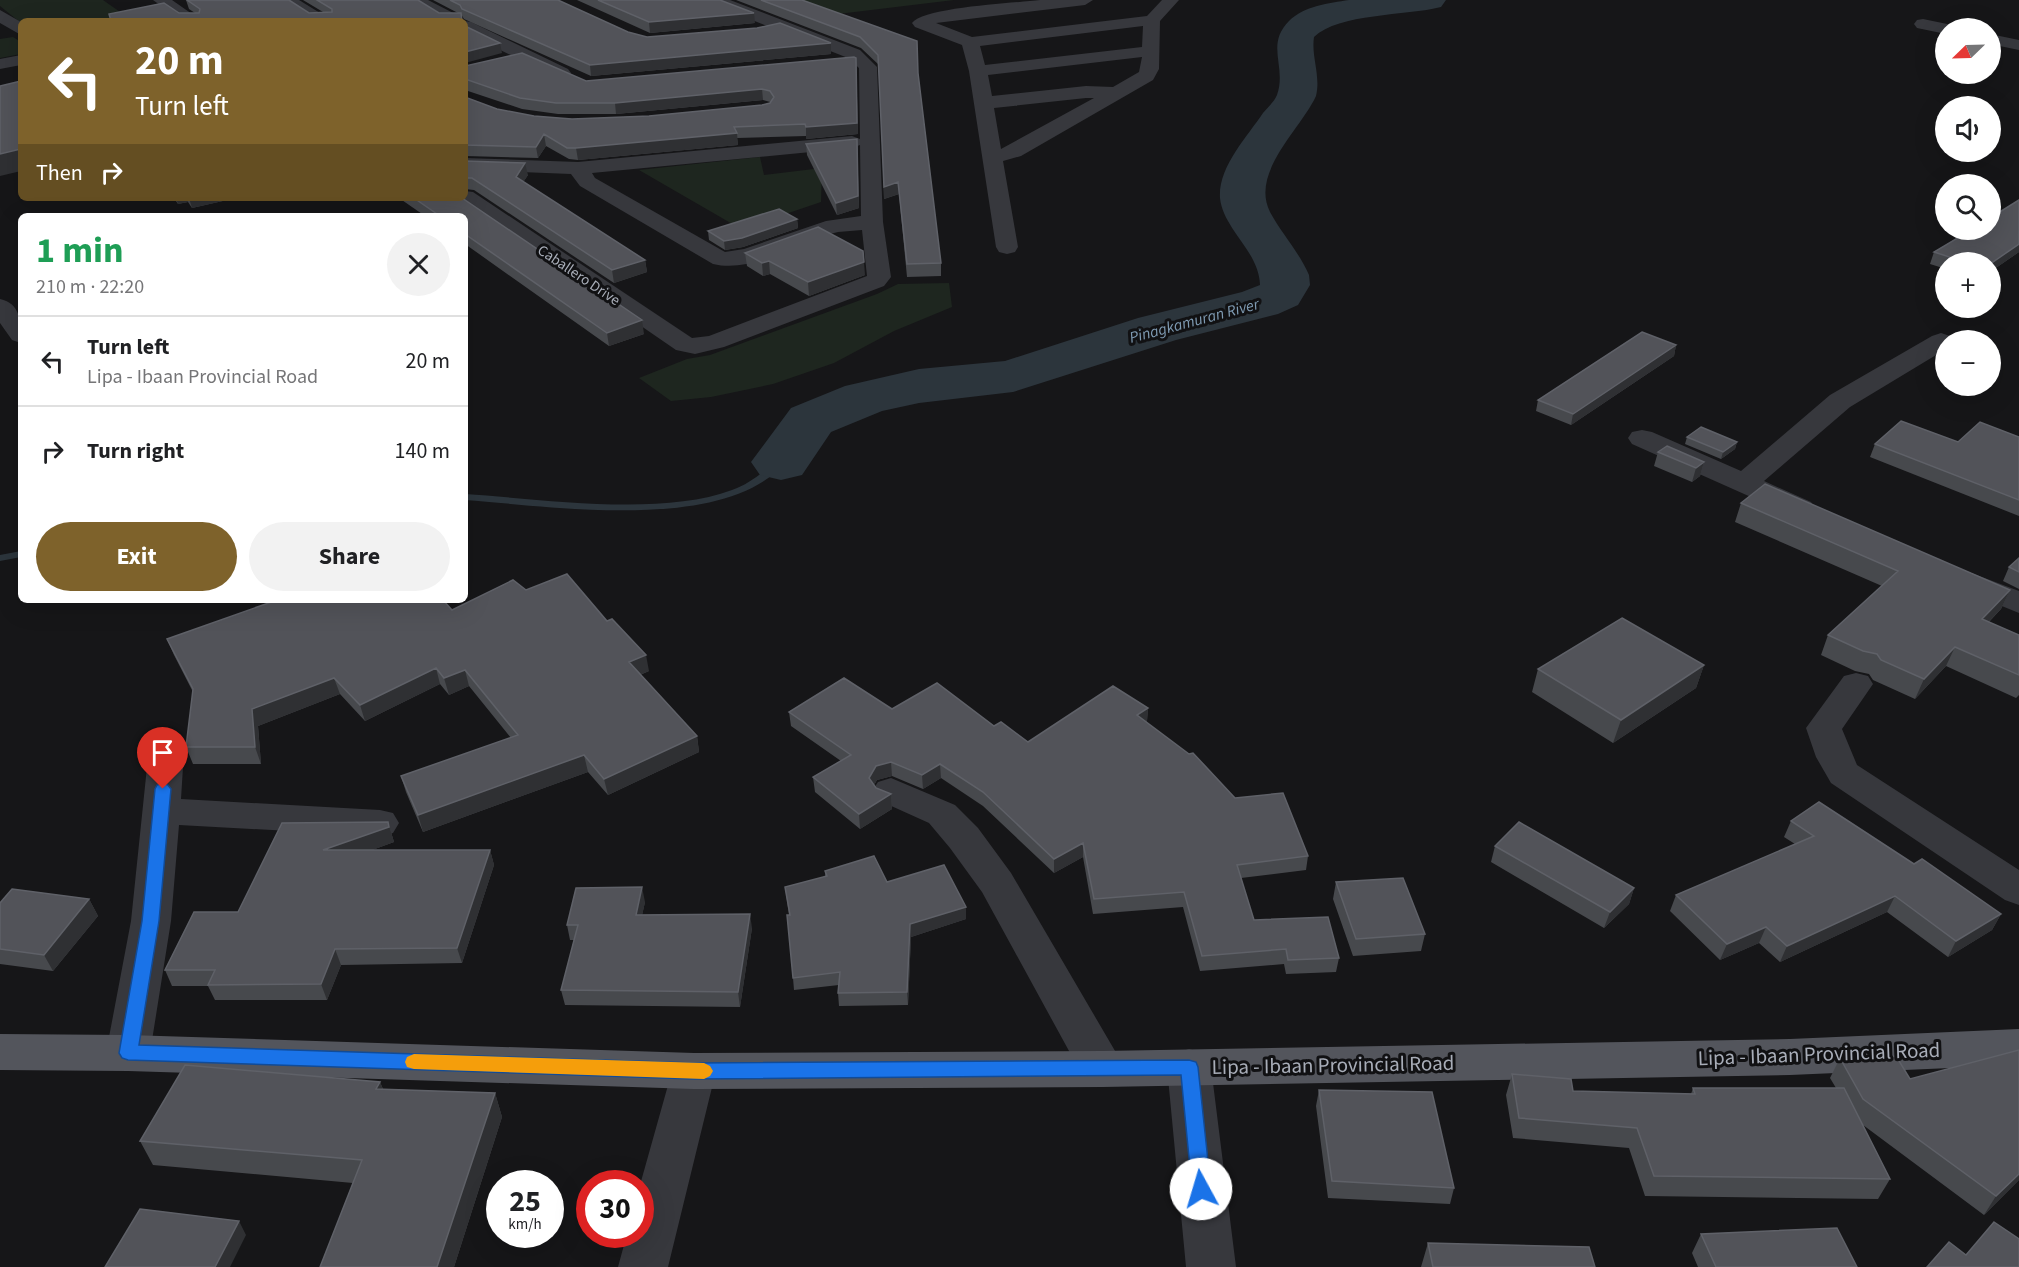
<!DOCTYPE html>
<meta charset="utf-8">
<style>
body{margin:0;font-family:"Source Sans 3",sans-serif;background:#f2f2f2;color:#202124;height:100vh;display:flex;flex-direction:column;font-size:22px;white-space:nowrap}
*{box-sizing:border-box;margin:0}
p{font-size:20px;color:#757577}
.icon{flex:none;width:33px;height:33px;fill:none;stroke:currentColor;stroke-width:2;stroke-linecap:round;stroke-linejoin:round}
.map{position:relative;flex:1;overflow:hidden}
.drawer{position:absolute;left:18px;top:213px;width:450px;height:390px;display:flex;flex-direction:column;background:#fff;border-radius:9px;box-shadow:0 6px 24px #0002}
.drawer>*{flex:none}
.top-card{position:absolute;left:18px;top:18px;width:450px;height:183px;border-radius:9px;box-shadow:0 6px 24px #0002;background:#7e622b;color:#fff;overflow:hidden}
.needle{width:39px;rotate:247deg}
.fabs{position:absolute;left:1935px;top:18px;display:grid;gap:12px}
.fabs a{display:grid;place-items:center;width:66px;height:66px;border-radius:50%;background:#fff;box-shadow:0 6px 24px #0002;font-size:30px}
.speed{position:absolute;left:486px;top:1170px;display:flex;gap:12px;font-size:30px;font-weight:700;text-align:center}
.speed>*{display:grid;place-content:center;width:78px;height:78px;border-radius:50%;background:#fff;box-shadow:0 6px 24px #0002;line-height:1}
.speed small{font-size:15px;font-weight:400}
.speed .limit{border:9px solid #d22;background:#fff;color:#111}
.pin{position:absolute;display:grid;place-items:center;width:51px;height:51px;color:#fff;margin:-62px -26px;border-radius:50% 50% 50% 0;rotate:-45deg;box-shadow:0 0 6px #0007}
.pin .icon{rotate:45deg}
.me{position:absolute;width:66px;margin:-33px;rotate:354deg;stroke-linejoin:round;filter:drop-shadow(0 0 4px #0008)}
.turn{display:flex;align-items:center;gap:21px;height:126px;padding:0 18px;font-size:27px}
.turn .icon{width:78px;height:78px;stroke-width:2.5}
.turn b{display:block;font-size:42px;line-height:51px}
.then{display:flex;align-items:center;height:57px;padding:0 18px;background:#0003;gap:12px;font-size:22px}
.round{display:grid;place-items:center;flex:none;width:63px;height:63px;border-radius:32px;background:#f2f2f2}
.overview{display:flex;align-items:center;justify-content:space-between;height:102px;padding:0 18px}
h1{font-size:36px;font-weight:700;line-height:45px;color:#1e9e55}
.primary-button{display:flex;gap:12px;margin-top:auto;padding:12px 18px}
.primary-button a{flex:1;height:69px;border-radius:36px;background:#7e622b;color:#fff;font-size:24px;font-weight:700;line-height:69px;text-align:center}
.primary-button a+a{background:#f2f2f2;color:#202124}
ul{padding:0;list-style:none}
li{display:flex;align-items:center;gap:18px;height:90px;padding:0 18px;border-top:2px solid #e0e0e0}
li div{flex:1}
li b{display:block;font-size:22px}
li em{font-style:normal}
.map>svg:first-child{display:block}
</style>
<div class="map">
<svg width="2019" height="1267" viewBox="0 0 2019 1267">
<rect width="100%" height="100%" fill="#161618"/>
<path fill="#1e261f" d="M0,0H103L130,19L119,21H21V23L0,6Z
M779,0H954L838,14L918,43H906Z
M13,37L21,42V54L0,58V39Z
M760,157L764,175L822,168L821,202L741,229L639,170Z
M949,283L952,307L894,331L834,363L773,384L711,397L671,401L639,378L687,359L710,355L877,294L898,284Z"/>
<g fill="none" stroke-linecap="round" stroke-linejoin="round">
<path fill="#2c353c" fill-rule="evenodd" d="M781,459L786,462C724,534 551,506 465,500V494C542,499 660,517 732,490C750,484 763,472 777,460Z
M21,551V557L0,561V555Z"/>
<path fill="#2c353c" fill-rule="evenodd" d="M1349,0H1446L1441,7C1406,16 1339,13 1314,37C1311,57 1321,75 1316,96C1301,129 1250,172 1270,212C1282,234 1299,252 1309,275L1310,285L1298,305L1278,314L1176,340L1013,392L919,403L882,411L831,432L802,475L781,480L760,475L751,462L791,408L845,386L919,369L1005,361L1138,318L1242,292L1260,285C1259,251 1223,229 1220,198C1218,167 1247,137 1263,113C1268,107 1274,102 1277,95C1287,67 1265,45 1289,21C1304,6 1329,3 1349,0Z"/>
<path fill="#37383d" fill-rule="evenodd" d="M153,0H172L202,21H182Z
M279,0H299L333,21H313Z
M408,0H428L461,17L463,21H442Z
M707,0H730L860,50L877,67L883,222L891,277L884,286L724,347L695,354L676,350L455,198H465V191L473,192L692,338L709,336L867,276L862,230C854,231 846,231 838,232C798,240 755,274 713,264L580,186L571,174L465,170V158L578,162L852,136L860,139L859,68L848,58L709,3ZM860,145L861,216L826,221L744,249L725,252L595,178L592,173L852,148Z
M1040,0H1093L1085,5L936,23L972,37L1147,16L1162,0H1179L1160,21L1159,69L1153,80L1021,156L1003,161L1018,247L1015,252L1007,254L999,252L996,247L969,71L962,45L915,27L912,23C924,7 1016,3 1040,0ZM1143,26L1142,47L985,65L980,46ZM1142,57L1139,72L1113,87L1086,86L992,96L988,75ZM1086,98H1094L1001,149L994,108Z
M0,10L21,22V35L0,23Z
M1923,19L1952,25L1954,28H1946V34L1917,28L1914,24L1917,20Z
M464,21H465L471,22L568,69L571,73L568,77H556L465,33Z
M1990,34L2019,40V50L1990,44Z
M21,55V65L0,69V59Z
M0,299C22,304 21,324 21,343L12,340L0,323Z
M1941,333L1950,336L1953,340H1946V349L1850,407L1764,481L1811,502L1815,508L1811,514L1800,517L1789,514L1632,444L1628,438L1632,432L1642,430L1652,432L1741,471L1830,395L1932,336Z
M1966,571L2019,591V613L1955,587L1950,580L1955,573Z
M1856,673L1868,676L1873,684L1842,729L1857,765L2019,870V905L2005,900L1831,783L1816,757L1806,728L1844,676Z
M165,755L178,758L183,767L181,799L380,810L393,813L399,823L393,833L380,836L179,825L171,921L150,1053L144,1066L128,1071L112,1066L106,1053L131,921L147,767L152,758Z
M891,778L955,805L978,828L1011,873L1118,1056L1124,1069L1118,1082L1102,1087L1086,1082L982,892L950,848L929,823L878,800L872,791L878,782Z
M1189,1049L1205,1054L1211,1067L1236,1267H1186L1167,1067L1173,1054Z
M694,1053L710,1058L716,1071L668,1267H618L627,1234H640V1185L672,1071L678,1058Z"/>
<path fill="#53555c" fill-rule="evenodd" d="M2019,1029V1065L1790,1075L1102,1087L694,1089L128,1071L0,1070V1034L128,1035L694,1053L1102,1051L1790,1039Z"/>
</g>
<path fill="#47494d" d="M186,0H289L309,13L323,12L303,0H418L439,13H458L433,0H558L628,32L647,37L831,43V54L591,76L464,19L461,14L179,13H195L189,9Z
M577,0H720L755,23L650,33Z
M736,0H802L918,73L941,263V276L907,277L899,194L884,199L879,65L861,48Z
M856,58L858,134L806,139V136L737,138L738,145L578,160L569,159L546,146L538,158L465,156V97L497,109L534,116L572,119L649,116L762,105L770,103V102L763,100L616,114H558L522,109L465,90V66L586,81Z
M857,139L859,208L837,215L807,155L806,144Z
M465,160L528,175L523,182L645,260L647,272L614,283L474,190L465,189Z
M174,198H236L192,208L188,202L178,204Z
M399,198H462L644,334L609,346L465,244V216H425Z
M2019,200V252L1990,272V262H1946V269L1930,264L1934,252Z
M797,219L798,228L743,247L725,250L709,240L708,231Z
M745,253L865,275L809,296L770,274L763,276L747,266Z
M1676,345L1674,356L1571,425L1536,411L1538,400Z
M1687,437L1737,442L1735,449L1721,459L1685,444Z
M2019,437V516L1870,457L1875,444L1958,442Z
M1658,452L1704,462L1700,476L1692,482L1654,466Z
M1741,503L2010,590L2001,609L1989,622L2019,635V695L2016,698L1946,666L1915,699L1873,680L1869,674L1855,671L1821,655L1828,635L1882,586L1735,522Z
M2019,558V589L2003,581L2009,567Z
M526,590L649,671L640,675L697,736L699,752L608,795L588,772L423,832L406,792L401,776L511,738L469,686L449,695L440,684L365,721L340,694L258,726L261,764H193L186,747L193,692L174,655L167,639L452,610Z
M1704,665L1696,688L1613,743L1532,692L1538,669Z
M1148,708L1147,721L1146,722L1235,798L1308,856L1306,870L1241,878L1254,920L1339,958L1336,972L1286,974L1284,964L1200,971L1183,907L1093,914L1083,857L1054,873L983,806L941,778L923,789L892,776L877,780L874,785L876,788L891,794L892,809L860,829L815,792L813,777L841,761L791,726L789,712L892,709L994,726L1028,742Z
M1791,821L1914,864L2001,914L1992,930L1948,957L1887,912L1780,962L1759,943L1720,960L1670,911L1676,895L1795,844L1784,837Z
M388,822L394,842L372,850H490L494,865L462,963L341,965L327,1000H215L208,986H172L165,970L238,912Z
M1495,846L1634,888L1629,904L1604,928L1491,862Z
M825,871L887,882L966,919L911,937L908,1005L839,1006L838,993L839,985L794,990L793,978L789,915L785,887L825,877Z
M1336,882L1425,934L1421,951L1353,956L1333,899Z
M89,899L98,916L53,971L0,964V903Z
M645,902L642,915L752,928L740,1007L565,1005L561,990L574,940H570L567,925Z
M1840,1058L1910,1079L2019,1180L1984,1215L1863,1125L1890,1179L1878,1199L1645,1196L1629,1148L1513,1138L1506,1095L1512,1074L1573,1091L1691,1094L1693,1088H1836L1830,1078Z
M380,1082L383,1089L495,1093L502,1117L454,1267H320L353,1183L153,1165L140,1141Z
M1319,1090L1454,1188L1450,1204L1328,1198L1316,1106Z
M1701,1234L1857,1267H1698L1692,1253Z
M1428,1243L1595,1267H1421Z"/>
<path fill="#2f3033" d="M754,13L755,23L650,33L649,22Z
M500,43L502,53L465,63V52Z
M831,43V54L591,76L590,65Z
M856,58L858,134L806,139V127Z
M762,89L763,100L616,114L615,103Z
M737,133L738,145L578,160L576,148Z
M544,134L546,146L538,158L536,147Z
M857,139L859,208L837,215L836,203Z
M21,149V171L0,176V154Z
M525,163L528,175L519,189L516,177Z
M898,182L899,194L884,199V187Z
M176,198H187L188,202L178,204Z
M189,198H236L192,208Z
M797,219L798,228L743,247L725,250L724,241Z
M2019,244V252L1990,272V264Z
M645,260L647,272L614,283L612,270Z
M769,261L770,274L763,276L762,263Z
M864,262L865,275L809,296L808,282Z
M642,320L644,334L609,346L607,333Z
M1676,345L1674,356L1571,425L1573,414Z
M1737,442L1735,449L1721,459L1723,452Z
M1704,462L1700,476L1692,482L1696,468Z
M2010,590L2001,609L1973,638L1982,619Z
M1955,647L1946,666L1915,699L1924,679Z
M646,655L649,671L632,678L629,662Z
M1704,665L1696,688L1613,743L1621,720Z
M436,668L440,684L365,721L360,705Z
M465,670L469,686L449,695L444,678Z
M334,678L340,694L258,726L261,764L255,747L252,709Z
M1148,708L1147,721L1136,729L1137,715Z
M697,736L699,752L608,795L604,779Z
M584,755L588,772L423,832L418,815Z
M891,762L892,776L877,780L870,792L869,778L876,766Z
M940,764L941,778L923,789L922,775Z
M891,794L892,809L860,829L859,814Z
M388,822L394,842L329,866L323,850Z
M1083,843V857L1054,873V859Z
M490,850L494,865L462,963L457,948Z
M642,887L645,902L639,930L636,915Z
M1634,888L1629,904L1604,928L1610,912Z
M1895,896L1887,912L1780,962L1787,946Z
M89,899L98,916L53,971L44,955Z
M966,907V919L911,937L908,1005L907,992L910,924Z
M750,914L752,928L740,1007L738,992Z
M2001,914L1992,930L1948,957L1956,941Z
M1766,927L1759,943L1720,960L1727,944Z
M335,949L341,965L327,1000L321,984Z
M380,1082L389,1105L376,1089Z
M495,1093L502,1117L454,1267H437Z
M2019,1174V1180L1984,1215L1996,1196Z
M239,1221L246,1235L230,1267H215Z"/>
<path fill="#525359" stroke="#5f6168" stroke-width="1.5" d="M187,0H289L309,13L332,12V9L317,0H418L439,13H461L462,21H111L109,14L164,3L179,13H199L200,9Z
M450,0H558L628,32L647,37L757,28L780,23L831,43L590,65L462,9L460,5Z
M598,0H720L754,13L649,22Z
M761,0H802L917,41L918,73L941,263L907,264L898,182L884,187L878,55L860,37Z
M465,26L500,43L465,52Z
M522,53L586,81L854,57L856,58L857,123L806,127L805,124L734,127L737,133L576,148H567L544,134L536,147L465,145V97L497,109L534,116L572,119L649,116L762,105L770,103L774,97L770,91L762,89L615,103H556L520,98L465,79V66Z
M21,81V149L0,154V86Z
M857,139L858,196L836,203L806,144Z
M465,161L525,163L516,177L645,260L612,270L472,178H465Z
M414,198H462L642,320L607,333L465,234V216H440Z
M2019,200V244L1990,264V262H1965L1934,252L1971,230H1990V218Z
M779,209L797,219L742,238L724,241L708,231Z
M818,227L863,251L864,262L808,282L769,261L762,263L745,253Z
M1642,332L1676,345L1573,414L1538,400Z
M1901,421L1958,442L1980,422L2019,437V500L1875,444Z
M1701,427L1737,442L1723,452L1687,437Z
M1667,446L1704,462L1696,468L1658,452Z
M1765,484L2010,590L1982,619L2019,635V675L1955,647L1924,679L1881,660L1877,654L1863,651L1828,635L1898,571L1741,503Z
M2019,558V572L2009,567Z
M567,574L607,621L612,619L646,655L629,662L697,736L604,779L584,755L418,815L401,776L518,735L465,670L444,678L436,668L360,705L334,678L252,709L255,747H186L193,689L167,639L277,600H443L452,610L513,580L526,590Z
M1622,618L1704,665L1621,720L1538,669Z
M844,678L892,709L937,683L994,726L1001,722L1028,742L1113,686L1148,708L1137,715L1189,754L1193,753L1235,798L1283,793L1308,856L1237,865L1254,920L1328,917L1339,958L1288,960L1286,949L1202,956L1184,892L1094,899L1083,843L1054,859L983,792L940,764L922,775L891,762L876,766L869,778L876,788L891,794L859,814L813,777L851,755L789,712Z
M1819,802L1914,864L1922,859L2001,914L1956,941L1895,896L1787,946L1766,927L1727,944L1676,895L1814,836L1791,821Z
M388,822L389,827L323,850H490L457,948L335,949L321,984L208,985L215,970H165L194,912H238L282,823Z
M1519,822L1634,888L1610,912L1495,846Z
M874,856L887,882L944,865L966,907L910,924L907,992L838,993L840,972L793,978L787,915H790L785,887L827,876L825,871Z
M1403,878L1425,934L1356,939L1336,882Z
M642,887L636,915L750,914L738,992L561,990L578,925H567L576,888Z
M12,889L89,899L44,955L0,949V903Z
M2019,1050V1174L1996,1196L1863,1099L1840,1058L1896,1056L1910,1079Z
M185,1065L380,1082L376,1089L495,1093L437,1267H320L362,1160L140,1141Z
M1512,1074L1571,1079L1573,1091L1695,1094L1693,1088H1844L1890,1179L1654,1176L1637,1128L1519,1118Z
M1319,1090L1432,1092L1454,1188L1332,1181Z
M140,1209L239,1221L215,1267H105Z
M1994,1222L2019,1239V1267H1927L1949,1242L1966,1255Z
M1837,1228L1857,1267H1716L1701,1234Z
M1428,1243L1589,1247L1595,1267H1433Z"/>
<path fill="#1a73e8" stroke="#114b97" stroke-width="1.5" d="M163,783L168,785L171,789L159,921L139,1045L694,1063L1189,1060L1196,1062L1198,1067L1211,1189L1208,1195L1201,1198L1194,1195L1192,1189L1181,1075L694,1079L128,1060L122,1058L119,1053L142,921L155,789L157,785Z"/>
<path fill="#f59e0b" d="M414,1054L704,1063L710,1066L713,1071L710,1076L704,1079L414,1069L407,1067L405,1062L407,1057Z"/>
<g text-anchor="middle" stroke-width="6" stroke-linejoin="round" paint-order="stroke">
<g font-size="15" fill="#a8adb8" stroke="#111113">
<text transform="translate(579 275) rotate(34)" y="5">Caballero Drive</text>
</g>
<g font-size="16" font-style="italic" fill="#7f9bb3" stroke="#111113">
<text transform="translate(1194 320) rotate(-15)" y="6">Pinagkamuran River</text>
</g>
<g font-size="21" fill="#a8adb8" stroke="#111113">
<text transform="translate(1819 1054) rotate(-2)" y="7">Lipa - Ibaan Provincial Road</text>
<text transform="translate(1333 1065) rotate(-1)" y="7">Lipa - Ibaan Provincial Road</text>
</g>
</g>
</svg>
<div class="fabs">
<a><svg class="needle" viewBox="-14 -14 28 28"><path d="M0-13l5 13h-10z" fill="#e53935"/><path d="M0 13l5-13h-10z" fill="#757577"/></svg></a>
<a><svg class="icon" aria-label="sound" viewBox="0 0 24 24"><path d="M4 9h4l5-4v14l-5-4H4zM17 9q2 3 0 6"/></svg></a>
<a><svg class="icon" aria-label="search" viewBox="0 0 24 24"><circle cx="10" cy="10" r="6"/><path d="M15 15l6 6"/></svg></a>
<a>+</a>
<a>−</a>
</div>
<div class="speed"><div>25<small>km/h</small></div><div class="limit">30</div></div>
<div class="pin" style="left:163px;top:789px;background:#d93025"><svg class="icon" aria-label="arrive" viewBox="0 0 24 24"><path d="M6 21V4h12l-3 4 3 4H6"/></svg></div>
<svg class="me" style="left:1201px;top:1189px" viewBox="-20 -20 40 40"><circle r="19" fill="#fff"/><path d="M0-13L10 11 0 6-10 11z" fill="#1a73e8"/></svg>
<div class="top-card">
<div class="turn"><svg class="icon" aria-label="left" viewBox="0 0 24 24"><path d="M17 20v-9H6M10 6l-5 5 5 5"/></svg><div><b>20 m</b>Turn left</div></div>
<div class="then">Then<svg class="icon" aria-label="right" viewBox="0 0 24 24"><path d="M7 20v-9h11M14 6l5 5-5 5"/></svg></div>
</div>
<section class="drawer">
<div class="overview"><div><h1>1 min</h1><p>210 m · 22:20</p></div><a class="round"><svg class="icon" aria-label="close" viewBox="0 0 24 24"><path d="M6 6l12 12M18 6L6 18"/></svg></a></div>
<ul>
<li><svg class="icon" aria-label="left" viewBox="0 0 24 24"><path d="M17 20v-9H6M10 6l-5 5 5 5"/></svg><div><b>Turn left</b><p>Lipa - Ibaan Provincial Road</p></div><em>20 m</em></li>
<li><svg class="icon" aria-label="right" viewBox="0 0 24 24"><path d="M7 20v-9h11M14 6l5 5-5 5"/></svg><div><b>Turn right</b></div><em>140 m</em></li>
</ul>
<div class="primary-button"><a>Exit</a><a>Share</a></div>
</section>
</div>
